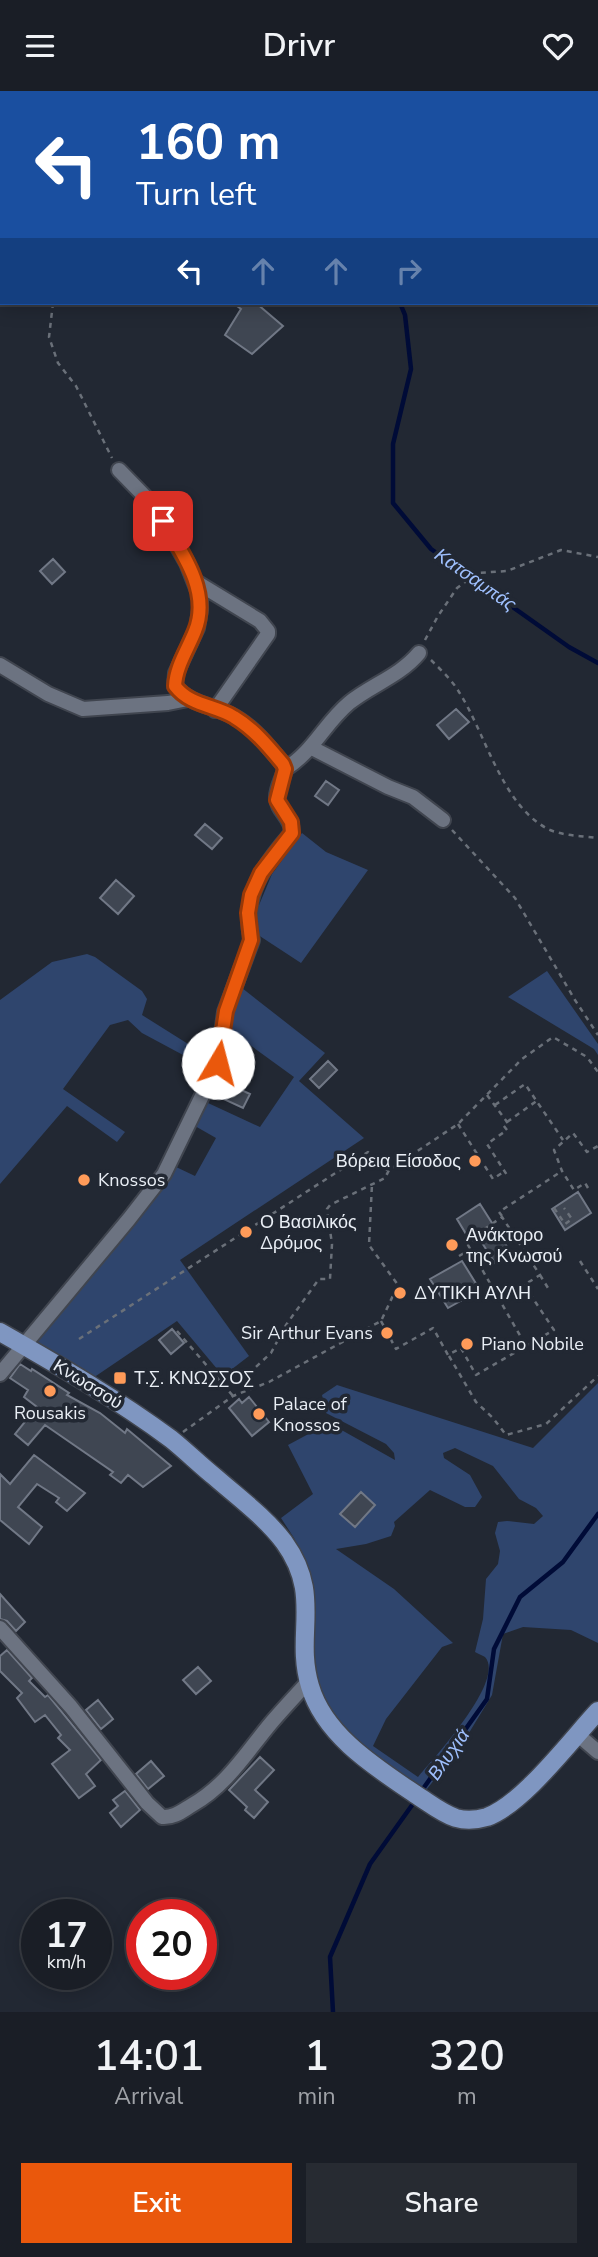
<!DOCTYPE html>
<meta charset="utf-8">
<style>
body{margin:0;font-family:"Nunito Sans",sans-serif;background:#272b32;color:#f1f3f6;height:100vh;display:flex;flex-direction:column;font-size:26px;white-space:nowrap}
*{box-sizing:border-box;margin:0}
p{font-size:23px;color:#9fa2a7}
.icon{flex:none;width:38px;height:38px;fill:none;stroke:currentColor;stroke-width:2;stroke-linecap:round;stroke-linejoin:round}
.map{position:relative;height:1921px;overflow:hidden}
.sheet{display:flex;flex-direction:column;background:#1a1e26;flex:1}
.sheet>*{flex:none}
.guide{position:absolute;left:0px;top:0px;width:598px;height:214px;box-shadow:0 4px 18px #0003,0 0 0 2px #383c43;background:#1a4fa0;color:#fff;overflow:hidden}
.speed{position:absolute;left:21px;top:1808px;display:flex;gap:14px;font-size:35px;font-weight:700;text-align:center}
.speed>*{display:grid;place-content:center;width:91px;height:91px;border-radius:50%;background:#1a1e26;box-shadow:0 4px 18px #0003,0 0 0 2px #383c43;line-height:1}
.speed small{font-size:18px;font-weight:400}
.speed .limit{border:10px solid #d22;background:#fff;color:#111}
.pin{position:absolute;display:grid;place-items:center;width:60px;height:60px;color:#fff;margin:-30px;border-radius:14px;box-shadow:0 4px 10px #0006}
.me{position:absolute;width:77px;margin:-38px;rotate:8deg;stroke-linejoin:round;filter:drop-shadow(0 0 5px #0008)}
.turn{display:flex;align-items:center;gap:24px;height:147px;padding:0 21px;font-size:32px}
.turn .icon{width:91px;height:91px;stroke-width:2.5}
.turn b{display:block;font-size:49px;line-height:60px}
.lanes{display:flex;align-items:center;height:66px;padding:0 21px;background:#0003;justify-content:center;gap:35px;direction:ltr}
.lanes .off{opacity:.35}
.eta{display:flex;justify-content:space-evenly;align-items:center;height:119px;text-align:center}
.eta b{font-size:42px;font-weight:600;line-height:49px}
.action{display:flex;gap:14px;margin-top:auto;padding:14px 21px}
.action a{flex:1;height:80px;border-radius:0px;background:#ea580c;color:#fff;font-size:28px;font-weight:600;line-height:80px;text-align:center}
.action a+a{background:#272b32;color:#f1f3f6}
header{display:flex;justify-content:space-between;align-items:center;height:91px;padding:0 21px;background:#1a1e26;font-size:32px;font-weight:600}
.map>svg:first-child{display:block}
</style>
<header><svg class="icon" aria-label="menu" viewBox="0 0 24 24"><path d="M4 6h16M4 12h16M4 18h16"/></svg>Drivr<svg class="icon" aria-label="heart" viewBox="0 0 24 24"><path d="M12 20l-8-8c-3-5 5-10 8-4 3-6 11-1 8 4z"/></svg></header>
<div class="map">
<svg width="598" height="1921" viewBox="0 0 598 1921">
<rect width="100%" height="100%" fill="#222833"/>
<path fill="#2f456d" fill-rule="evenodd" d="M302,742L326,761L368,779L301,872L249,838L272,783Z
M87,863L95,866L142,900L147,908L142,924L212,968L211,979L142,942L128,929L110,934L63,998L125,1041L117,1051L67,1015L0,1093V909L52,871Z
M547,880L598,953V964L594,958L508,906Z
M242,897L325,962L299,990L364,1047L180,1169L249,1265L223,1285L177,1230L90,1289L32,1249L174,1075L195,1085L216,1047L195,1035L208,1012L260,1036L294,986L228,938Z
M598,1292V1552L571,1539L523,1536L503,1543L492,1604L461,1655L427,1698L414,1694L380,1670L352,1645L333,1624L320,1603L312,1581L306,1476L294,1447L281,1427L313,1403L288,1354L329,1332L395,1369L394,1362L386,1353L326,1322L322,1304L337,1294L533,1357ZM455,1357L493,1375L519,1408L536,1417L543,1425L534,1433L507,1430L498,1431L495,1442L500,1460L498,1473L486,1488L483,1528L475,1561C478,1563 482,1564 485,1566C506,1589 433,1668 418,1686L373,1655L386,1628L442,1556L453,1552L394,1498L336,1458L366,1453L391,1445L395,1435L394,1431L430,1399L465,1416H475L482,1406L470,1384L444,1367L443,1362Z"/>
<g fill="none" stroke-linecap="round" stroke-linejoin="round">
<path stroke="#000b37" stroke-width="4.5" d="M0,110H2
M400,212L405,224L411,278L393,353V412L431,458L569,556L598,572
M420,1702L487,1608L494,1558L520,1506L563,1471L598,1423
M333,1921L330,1866L370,1773L415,1710"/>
</g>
<path fill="#3f4652" stroke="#717886" stroke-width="2" d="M233,212H256L283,235L252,263L225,244L241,218Z
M53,468L65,481L52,493L40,480Z
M456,618L469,631L449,648L437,634Z
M326,690L339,699L328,714L315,705Z
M205,733L222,747L212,758L195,744Z
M116,789L134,805L118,823L100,807Z
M328,970L337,979L319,997L310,988Z
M220,989L250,1003L243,1017L213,1003Z
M578,1101L591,1122L565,1139L552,1118Z
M480,1113L511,1162L495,1172L473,1138L466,1143L457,1128Z
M462,1170L480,1199L448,1217L430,1188Z
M172,1238L184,1252L171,1263L159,1249Z
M20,1273L31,1280L32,1278L69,1302L67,1304L100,1322L125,1342L127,1338L171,1375L143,1396L128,1384L121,1392L110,1384L113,1381L45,1334L28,1354L15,1343L37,1316L24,1306L28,1299L10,1287Z
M249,1306L269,1331L252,1345L229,1317L239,1308L242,1312Z
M34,1364L85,1402L67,1420L56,1411L59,1407L37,1393L18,1416L42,1436L29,1453L0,1429V1383L10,1393Z
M361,1401L375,1414L355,1436L340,1423Z
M0,1503L25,1531L16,1540L7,1530L0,1528Z
M7,1559L32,1587L29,1590L45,1606L48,1604L101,1669L86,1683L95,1695L79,1707L52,1673L70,1659L58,1647L61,1644L45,1624L35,1631L17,1607L22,1602L0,1580V1565Z
M198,1576L211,1590L196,1603L183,1589Z
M98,1609L113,1628L101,1638L86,1619Z
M260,1666L274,1679L255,1699L268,1711L254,1727L245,1719L247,1716L229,1699Z
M151,1670L164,1685L148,1698L136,1683Z
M125,1700L140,1719L121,1736L110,1722L118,1715L113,1709Z"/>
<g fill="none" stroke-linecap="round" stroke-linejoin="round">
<g stroke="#40454f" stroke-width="18">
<path id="minor" d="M196,491L260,530L268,540V543L215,619
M0,574L48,603L83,618L168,612L188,608
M312,657L388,696L413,706L443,729
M285,678C314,660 324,633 349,612C371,594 400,585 419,562
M0,1283L129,1128L164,1083L218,972L225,921L252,849C240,805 265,773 292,742C293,727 277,720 277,706C277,696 283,688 285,678L283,673C267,654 252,634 229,623C210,614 189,613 175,595L176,582L197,537L200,519V505L187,472L155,416L119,379
M0,1537L71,1616L147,1712L162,1726C174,1727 182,1720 192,1714C227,1694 246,1662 271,1632C283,1618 296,1604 308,1591
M577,1643L598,1661"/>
</g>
<g stroke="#40454f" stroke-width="21">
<path id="major" d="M0,1241C58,1274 117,1308 171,1348C186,1360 200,1374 215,1386C239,1407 265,1426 284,1451C323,1505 294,1542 310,1595C324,1644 375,1676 415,1703C428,1711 441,1722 456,1727C466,1730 477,1729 487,1726C523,1713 571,1649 598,1620"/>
</g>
<path stroke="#6a7079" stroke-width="2.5" stroke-dasharray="5 5" stroke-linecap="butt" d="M130,2V0
M0,126L2,127
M53,212L49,246L58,272L76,295L112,367
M425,549L438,525L457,497L477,482L507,480L561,459L598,466
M431,569C441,579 452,589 459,601C486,643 502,716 550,739C565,745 582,745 598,747
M452,739L515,807L575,909L598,944
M487,1004L507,1031L503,1034L507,1039L487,1053L507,1084
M495,1014L525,993L563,1049
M507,1031L538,1009
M458,1033L493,1088L505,1080
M588,1097L585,1092L574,1099L562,1080L554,1059L573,1042L587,1061L598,1055
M554,1117L565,1133L572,1128L564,1117
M502,1125L499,1121L562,1080
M459,1165L471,1158
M580,1170L598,1198
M540,1184L548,1197
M381,1230L396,1258L433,1237L448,1264L461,1257L476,1284L554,1239L524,1194L540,1184L502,1126L483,1139L485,1143L468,1154L526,1255
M177,1240L233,1305
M79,1248L368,1061L382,1078L389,1079
M449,1265L476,1311L493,1327L506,1344L546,1333L598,1285
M254,1298L245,1286L271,1262L286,1234L319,1188H330L332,1153L327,1118L330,1114L385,1087L389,1079L458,1033L522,968L553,946L587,966L598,981
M183,1341L233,1305L269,1291L381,1230L398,1194L369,1154L372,1093"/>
<use href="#minor" stroke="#6c7381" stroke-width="14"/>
<use href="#major" stroke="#7f96c1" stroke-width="18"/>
</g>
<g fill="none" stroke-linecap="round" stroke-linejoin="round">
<g stroke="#983908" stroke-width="18">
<path id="route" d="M163,430C182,461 211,501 195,540C188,558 176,575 175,595C190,615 215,614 234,626C254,638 268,655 283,673L285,678L277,709L291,731L292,742L261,782L251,804L248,822L251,849L226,920L218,972"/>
</g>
<use href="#route" stroke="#ea580c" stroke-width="12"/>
</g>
<g fill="#ff9b59" stroke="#222833" stroke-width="2.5">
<circle cx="475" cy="1070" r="7"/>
<circle cx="84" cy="1089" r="7"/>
<circle cx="246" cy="1141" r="7"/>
<circle cx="452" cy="1154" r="7"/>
<circle cx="400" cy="1202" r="7"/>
<circle cx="387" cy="1242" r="7"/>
<circle cx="467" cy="1253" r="7"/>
<rect x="113" y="1280" width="14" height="14" rx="3.5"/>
<circle cx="50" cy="1300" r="7"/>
<circle cx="259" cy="1323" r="7"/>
</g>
<g text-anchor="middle" stroke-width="7" stroke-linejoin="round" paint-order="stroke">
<g font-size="18" fill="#e9eef5" stroke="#222833" text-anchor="start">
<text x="461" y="1076" text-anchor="end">Βόρεια Είσοδος</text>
<text x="98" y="1095">Knossos</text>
<text x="260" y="1137">Ο Βασιλικός<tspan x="260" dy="21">Δρόμος</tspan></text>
<text x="466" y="1150">Ανάκτορο<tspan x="466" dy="21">της Κνωσού</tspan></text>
<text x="414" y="1208">ΔΥΤΙΚΗ ΑΥΛΗ</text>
<text x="373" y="1248" text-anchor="end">Sir Arthur Evans</text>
<text x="481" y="1259">Piano Nobile</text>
<text x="134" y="1293">Τ.Σ. ΚΝΩΣΣΟΣ</text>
<text x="273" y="1319">Palace of<tspan x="273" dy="21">Knossos</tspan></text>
<text x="50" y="1328" text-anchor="middle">Rousakis</text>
</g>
<g font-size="18" fill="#e9eef5" stroke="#222833">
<text transform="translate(88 1293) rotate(32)" y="6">Κνωσσού</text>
</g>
<g font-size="19" font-style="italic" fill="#9fc0fe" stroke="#222833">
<text transform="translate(476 488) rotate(35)" y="7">Κατσαμπάς</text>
<text transform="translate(448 1663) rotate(-55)" y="7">Βλυχιά</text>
</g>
</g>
</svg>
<div class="speed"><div>17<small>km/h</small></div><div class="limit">20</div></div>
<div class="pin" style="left:163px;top:430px;background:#d93025"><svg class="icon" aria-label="arrive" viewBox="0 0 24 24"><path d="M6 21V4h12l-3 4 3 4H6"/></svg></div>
<svg class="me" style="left:218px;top:972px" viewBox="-20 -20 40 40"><circle r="19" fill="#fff"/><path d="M0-13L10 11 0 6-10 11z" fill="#ea580c"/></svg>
<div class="guide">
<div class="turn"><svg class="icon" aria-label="left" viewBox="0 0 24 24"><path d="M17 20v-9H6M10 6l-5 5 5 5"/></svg><div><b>160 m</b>Turn left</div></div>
<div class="lanes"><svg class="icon" aria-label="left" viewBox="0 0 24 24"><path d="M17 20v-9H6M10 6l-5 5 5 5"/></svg><svg class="icon off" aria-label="ahead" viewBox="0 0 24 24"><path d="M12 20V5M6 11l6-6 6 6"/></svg><svg class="icon off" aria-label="ahead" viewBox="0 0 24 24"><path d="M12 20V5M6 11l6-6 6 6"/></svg><svg class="icon off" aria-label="right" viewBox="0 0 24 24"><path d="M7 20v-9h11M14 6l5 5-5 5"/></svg></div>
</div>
</div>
<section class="sheet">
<div class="eta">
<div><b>14:01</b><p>Arrival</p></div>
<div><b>1</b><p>min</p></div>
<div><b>320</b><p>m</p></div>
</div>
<div class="action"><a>Exit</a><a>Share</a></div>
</section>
